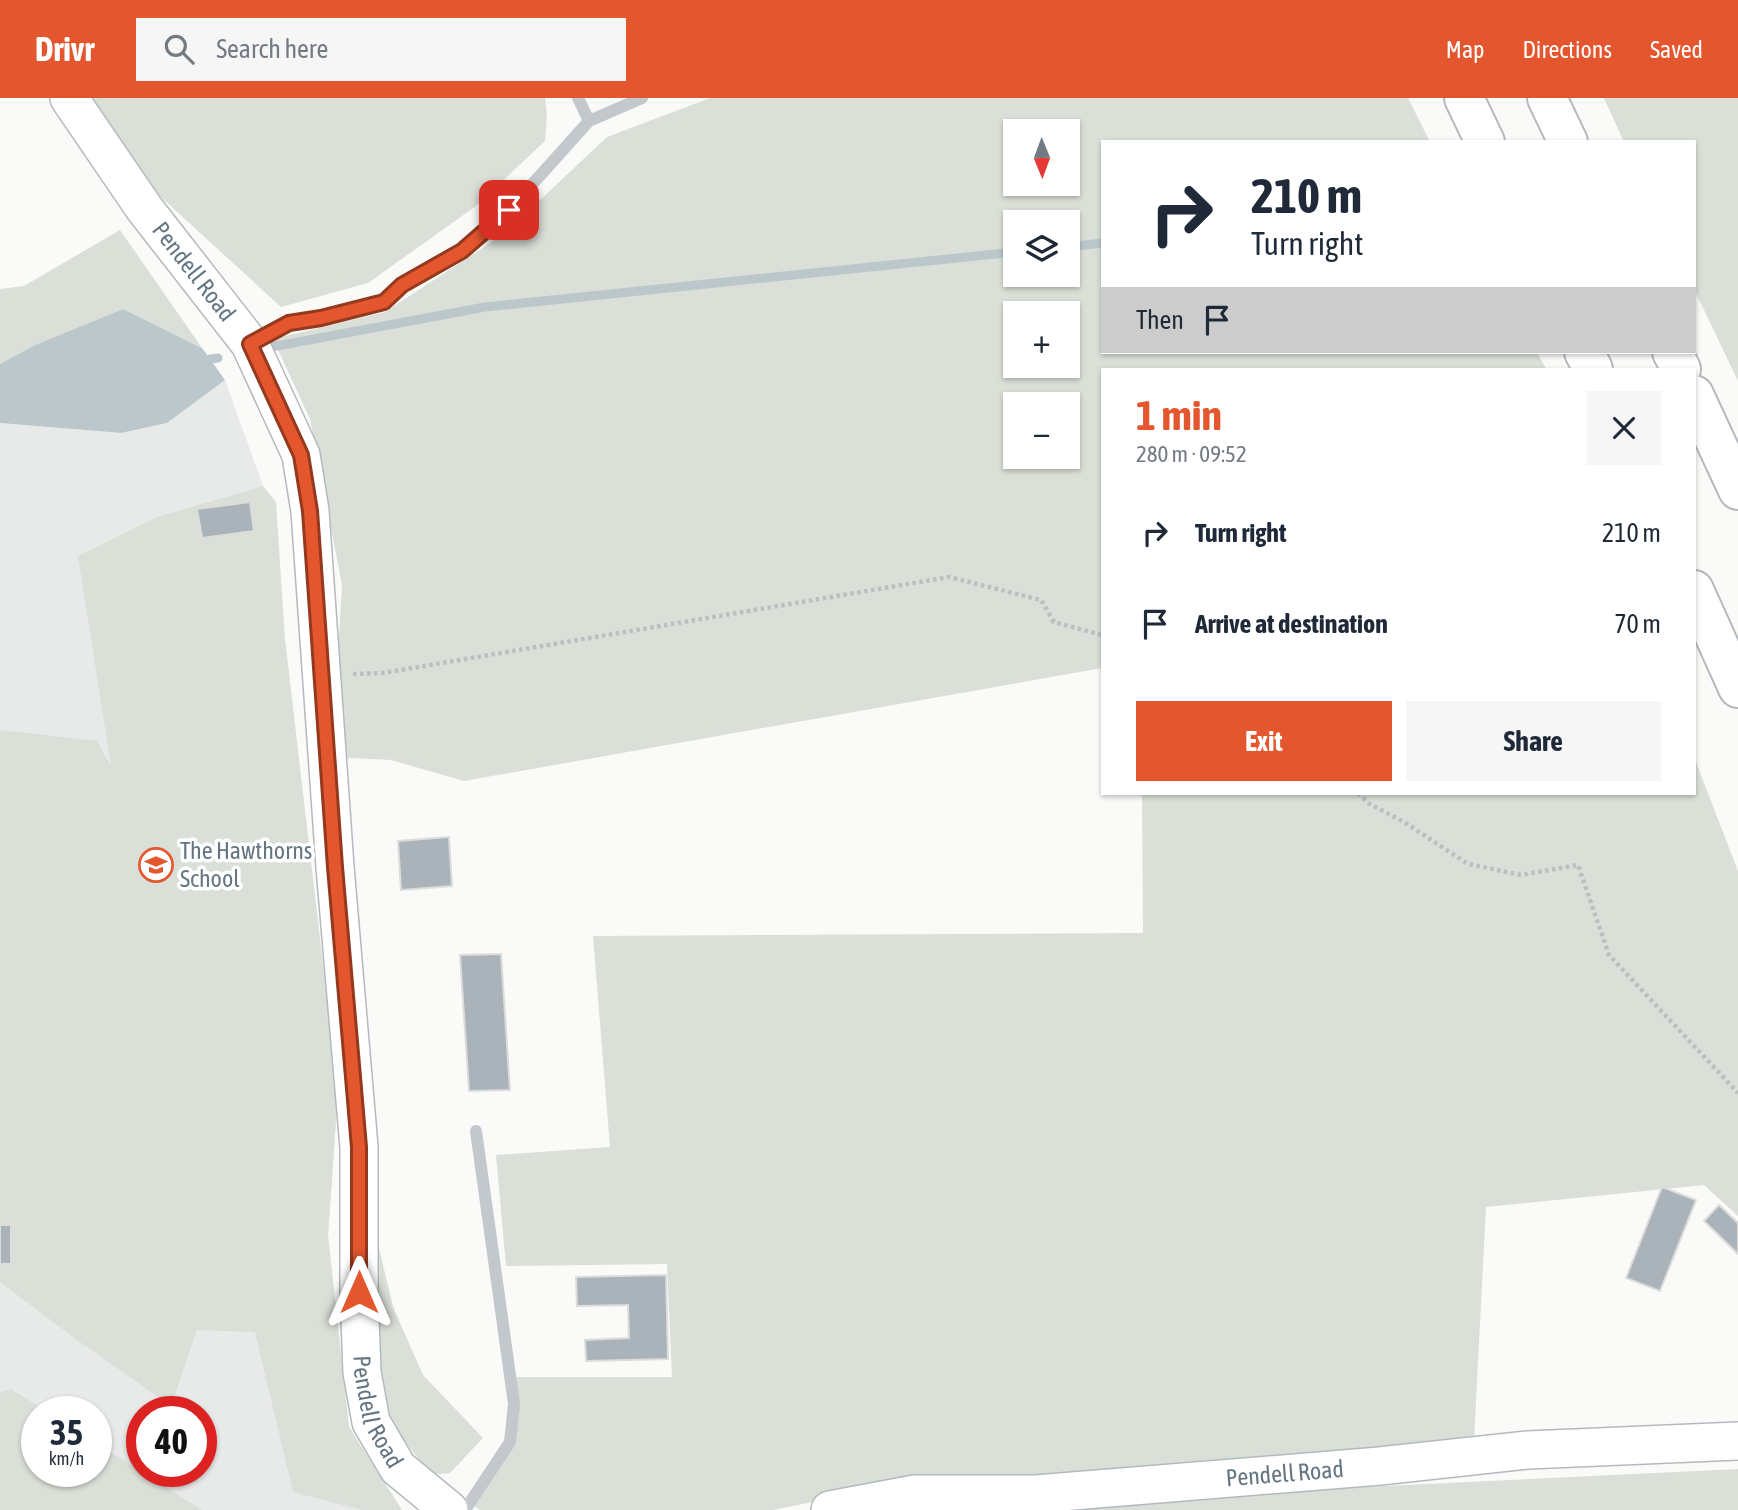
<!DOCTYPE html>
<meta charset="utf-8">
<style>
body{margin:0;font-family:"Asap Condensed",sans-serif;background:#f6f6f7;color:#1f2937;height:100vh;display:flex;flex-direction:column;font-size:26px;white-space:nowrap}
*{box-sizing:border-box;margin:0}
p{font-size:23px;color:#747a83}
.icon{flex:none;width:38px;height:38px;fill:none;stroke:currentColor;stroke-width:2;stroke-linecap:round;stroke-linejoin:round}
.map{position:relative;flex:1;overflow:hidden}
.side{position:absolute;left:1101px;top:270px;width:595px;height:427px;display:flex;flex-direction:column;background:#fff;border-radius:0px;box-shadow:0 2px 5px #0004}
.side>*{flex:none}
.hud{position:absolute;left:1101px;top:42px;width:595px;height:214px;border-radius:0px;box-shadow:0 2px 5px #0004;background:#fff;color:#1f2937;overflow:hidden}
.needle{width:46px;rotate:179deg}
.fabs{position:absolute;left:1003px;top:21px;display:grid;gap:14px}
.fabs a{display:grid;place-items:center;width:77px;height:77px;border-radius:0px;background:#fff;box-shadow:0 2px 5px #0004;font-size:35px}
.speed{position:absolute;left:21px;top:1298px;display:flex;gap:14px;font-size:35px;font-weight:700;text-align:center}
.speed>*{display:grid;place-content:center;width:91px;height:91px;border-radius:50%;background:#fff;box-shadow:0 2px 5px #0004;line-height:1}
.speed small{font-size:18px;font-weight:400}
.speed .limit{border:10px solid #d22;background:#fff;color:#111}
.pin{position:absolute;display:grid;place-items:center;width:60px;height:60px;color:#fff;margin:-30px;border-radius:14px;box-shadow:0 4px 10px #0006}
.me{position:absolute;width:77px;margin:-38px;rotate:0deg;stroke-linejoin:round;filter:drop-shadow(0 0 5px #0008)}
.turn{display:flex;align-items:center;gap:24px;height:147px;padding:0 35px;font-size:32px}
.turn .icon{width:91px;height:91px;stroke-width:2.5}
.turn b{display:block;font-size:49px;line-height:60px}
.then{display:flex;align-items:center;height:66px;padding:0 35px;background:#0003;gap:14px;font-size:26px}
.round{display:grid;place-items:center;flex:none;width:74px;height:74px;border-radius:0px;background:#f6f6f7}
.head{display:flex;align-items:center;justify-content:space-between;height:119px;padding:0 35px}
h1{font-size:42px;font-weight:700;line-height:52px;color:#e4572e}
.button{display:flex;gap:14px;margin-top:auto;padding:14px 35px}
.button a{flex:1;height:80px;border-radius:0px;background:#e4572e;color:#fff;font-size:28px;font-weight:700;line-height:80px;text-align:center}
.button a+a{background:#f6f6f7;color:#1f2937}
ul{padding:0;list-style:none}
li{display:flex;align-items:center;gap:21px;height:91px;padding:0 35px}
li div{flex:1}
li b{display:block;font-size:26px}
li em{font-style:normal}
header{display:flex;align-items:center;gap:42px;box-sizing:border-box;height:98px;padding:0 35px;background:#e4572e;color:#fff}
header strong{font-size:33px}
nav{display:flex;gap:38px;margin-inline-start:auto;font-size:24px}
.search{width:490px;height:63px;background:#f6f6f7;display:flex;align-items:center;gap:18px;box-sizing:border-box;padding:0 24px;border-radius:0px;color:#747a83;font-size:26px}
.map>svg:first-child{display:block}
</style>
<header>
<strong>Drivr</strong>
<div class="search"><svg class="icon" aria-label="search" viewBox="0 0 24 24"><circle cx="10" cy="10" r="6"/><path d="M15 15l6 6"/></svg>Search here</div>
<nav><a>Map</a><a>Directions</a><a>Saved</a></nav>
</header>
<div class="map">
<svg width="1738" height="1412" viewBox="0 0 1738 1412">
<rect width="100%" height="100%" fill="#fafaf8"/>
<path fill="#e8e9e9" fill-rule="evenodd" d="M225,282L263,388L158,419L338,994L328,1137L349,1329L402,1412H0V325L121,335L167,325ZM37,1314H96V1374H37ZM142,1314H201V1374H142Z"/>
<path fill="#dadfd7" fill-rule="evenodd" d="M81,0H545L547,18L545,43L476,108L368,185L281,209L139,79Z
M710,0H1408L1430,44H1102V254H1537L1546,271H1102V570L464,683L391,662L332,659L342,487L310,321L273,241L385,214L504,136L607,39ZM1015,33H1068V86H1015ZM1015,124H1068V177H1015ZM1015,215H1068V268H1015ZM1015,306H1068V359H1015Z
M1604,0H1738V283L1694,191V44H1624Z
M120,132L202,250L123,211L35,247L0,266V191L24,188Z
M263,388L276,404L285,541L338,994L328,1137L349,1329L402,1412H362L293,1394L255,1234L197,1232L171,1308L77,1242L0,1184V632L97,643L111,668L78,458L157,419ZM250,404L254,433L201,440L197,411Z
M1694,659L1738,773V1118L1704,1087L1486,1109L1474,1342L1205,1363L1185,1376H952L773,1412H480L469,1405L510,1344V1279H672L667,1166L506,1168L496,1057L610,1049L593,838L1143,835L1142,695H1694Z
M375,1133L393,1209L423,1277L483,1340L450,1375L431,1377L393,1328L374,1254Z
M11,1291L47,1314H37V1374H96V1345L202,1412H0V1295Z
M1738,1371V1412H951L967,1408Z"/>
<path fill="#bbc7cb" d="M123,211L202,250L225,282L167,325L121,335L0,325V266L35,247Z"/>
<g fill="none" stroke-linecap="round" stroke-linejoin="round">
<path stroke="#bbc7cb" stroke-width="9" d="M1068,149L1102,145
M266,250L485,209L1015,154
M210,261L218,260"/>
</g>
<path fill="#aab3b9" stroke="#dcdcda" stroke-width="2" d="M250,404L254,433L202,440L197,411Z
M449,739L452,788L401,792L398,743Z
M501,856L510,992L469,993L460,857Z
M1662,1089L1696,1102L1660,1193L1626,1180Z
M1719,1107L1738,1125V1156L1704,1123Z
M0,1127H11V1166H0Z
M666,1177L668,1261L586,1263L585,1242L629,1240L628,1207L577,1208L576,1179Z"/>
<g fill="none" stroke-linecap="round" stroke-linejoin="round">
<g stroke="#b3babf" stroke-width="40">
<g id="secondary">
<path id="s1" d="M69,0L144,110L250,246L301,357L310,413L335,769L359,1049V1194L362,1274L371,1324L398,1370L449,1412"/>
<path id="s2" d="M830,1412L915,1396H1036L1380,1368L1528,1352L1738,1343"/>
</g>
</g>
<g stroke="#b4b9bd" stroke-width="42">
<path id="highway" d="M1464,0L1485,44
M1547,0L1568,44
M1584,254L1593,271
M1672,254L1681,271
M1694,297L1738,392
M1694,492L1738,590"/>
</g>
<path stroke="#bbbfc2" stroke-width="4.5" stroke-dasharray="3.5 3.5" stroke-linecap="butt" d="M353,576L383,575L949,479L1041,502L1054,524L1102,537
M1358,695L1368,705L1404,724L1468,766L1521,777L1578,767L1609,857L1738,995"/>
<path stroke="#c3c8cc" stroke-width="12" d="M578,0L589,23
M252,244L289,225L321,220L384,204L402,187L462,153L509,112L589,23L642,0
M465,1412L510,1344L514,1306L476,1033"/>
<use href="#secondary" stroke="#fff" stroke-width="37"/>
<use href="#highway" stroke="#fff" stroke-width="38"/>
</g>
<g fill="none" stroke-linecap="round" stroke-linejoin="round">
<g stroke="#94391e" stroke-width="18">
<path id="route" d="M359,1194V1049L335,769L310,413L301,357L250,246L289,225L321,220L384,204L402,187L462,153L509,112"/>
</g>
<use href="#route" stroke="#e4572e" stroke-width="12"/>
</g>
<defs>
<g id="school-ring" transform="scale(1.75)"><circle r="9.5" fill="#fff" stroke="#e4572e" stroke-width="1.5"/><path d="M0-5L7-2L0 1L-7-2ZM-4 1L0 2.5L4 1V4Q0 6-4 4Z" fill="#e4572e"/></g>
</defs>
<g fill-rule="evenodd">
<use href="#school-ring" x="156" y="767"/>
</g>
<g text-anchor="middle" stroke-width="7" stroke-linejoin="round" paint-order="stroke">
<g font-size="24" fill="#657683" stroke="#fff">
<text dy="8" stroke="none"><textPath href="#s1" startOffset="214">Pendell Road</textPath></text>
<text dy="8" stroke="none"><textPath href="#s1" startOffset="1390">Pendell Road</textPath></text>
<text dy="8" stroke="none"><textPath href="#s2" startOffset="457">Pendell Road</textPath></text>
</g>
<g font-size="24" fill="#657683" stroke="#fff" text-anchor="start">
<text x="180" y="761">The Hawthorns<tspan x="180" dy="28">School</tspan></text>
</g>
</g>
</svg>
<div class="fabs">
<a><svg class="needle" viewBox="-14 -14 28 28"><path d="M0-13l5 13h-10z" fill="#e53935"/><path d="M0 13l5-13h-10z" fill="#747a83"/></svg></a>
<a><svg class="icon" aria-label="layers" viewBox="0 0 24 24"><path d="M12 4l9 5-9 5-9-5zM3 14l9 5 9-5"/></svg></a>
<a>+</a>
<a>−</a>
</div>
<div class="speed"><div>35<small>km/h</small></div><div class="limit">40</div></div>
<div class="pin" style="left:509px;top:112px;background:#d93025"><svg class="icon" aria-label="arrive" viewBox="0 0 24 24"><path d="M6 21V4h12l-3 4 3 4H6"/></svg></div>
<svg class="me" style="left:359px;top:1194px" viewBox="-20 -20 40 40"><path d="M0-17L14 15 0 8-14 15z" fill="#e4572e" stroke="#fff" stroke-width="4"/></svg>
<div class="hud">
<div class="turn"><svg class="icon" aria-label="right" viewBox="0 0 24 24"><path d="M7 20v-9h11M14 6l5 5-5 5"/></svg><div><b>210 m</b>Turn right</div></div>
<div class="then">Then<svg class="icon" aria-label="arrive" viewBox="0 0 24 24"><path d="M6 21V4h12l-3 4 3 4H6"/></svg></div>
</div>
<section class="side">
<div class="head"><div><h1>1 min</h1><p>280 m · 09:52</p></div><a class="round"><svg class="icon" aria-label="close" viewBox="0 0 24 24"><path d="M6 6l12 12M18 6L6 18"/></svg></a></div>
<ul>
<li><svg class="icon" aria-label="right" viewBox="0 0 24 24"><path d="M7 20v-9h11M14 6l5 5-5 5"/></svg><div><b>Turn right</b></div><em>210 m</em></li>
<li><svg class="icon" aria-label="arrive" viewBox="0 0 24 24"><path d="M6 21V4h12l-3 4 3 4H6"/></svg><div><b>Arrive at destination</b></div><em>70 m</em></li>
</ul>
<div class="button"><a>Exit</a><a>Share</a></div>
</section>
</div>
